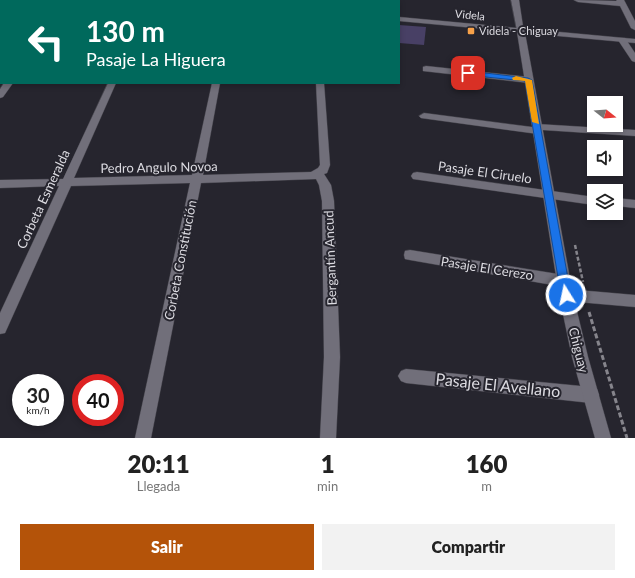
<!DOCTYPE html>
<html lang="es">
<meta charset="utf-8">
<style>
body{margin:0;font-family:Lato,sans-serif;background:#f2f2f2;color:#222;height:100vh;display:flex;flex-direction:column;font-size:15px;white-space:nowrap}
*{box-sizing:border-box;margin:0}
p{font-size:13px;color:#767676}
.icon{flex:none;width:22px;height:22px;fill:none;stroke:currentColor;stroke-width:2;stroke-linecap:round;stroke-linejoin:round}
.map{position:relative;height:438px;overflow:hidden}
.panel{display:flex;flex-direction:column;background:#fff;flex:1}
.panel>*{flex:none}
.guide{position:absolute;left:0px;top:0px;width:400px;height:84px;box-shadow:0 2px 6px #0003;background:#00695c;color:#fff;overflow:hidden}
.needle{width:26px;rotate:107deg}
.buttons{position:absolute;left:587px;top:96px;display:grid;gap:8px}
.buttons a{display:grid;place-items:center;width:36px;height:36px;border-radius:0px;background:#fff;box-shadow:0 2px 6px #0003;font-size:20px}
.speed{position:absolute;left:12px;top:374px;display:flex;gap:8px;font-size:20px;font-weight:700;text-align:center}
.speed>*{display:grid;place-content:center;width:52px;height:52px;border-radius:50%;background:#fff;box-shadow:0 2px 6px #0003;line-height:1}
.speed small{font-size:10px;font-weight:400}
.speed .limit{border:6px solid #d22;background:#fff;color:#111}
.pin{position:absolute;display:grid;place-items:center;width:34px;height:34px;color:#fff;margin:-17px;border-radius:8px;box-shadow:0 2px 6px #0006}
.me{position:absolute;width:44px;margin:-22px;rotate:350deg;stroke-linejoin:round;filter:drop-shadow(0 0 3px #0008)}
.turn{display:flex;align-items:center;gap:14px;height:84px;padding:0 20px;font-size:18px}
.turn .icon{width:52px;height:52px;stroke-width:2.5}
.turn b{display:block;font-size:28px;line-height:34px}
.eta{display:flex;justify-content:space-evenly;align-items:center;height:68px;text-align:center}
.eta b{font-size:24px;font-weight:800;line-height:28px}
.button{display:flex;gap:8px;margin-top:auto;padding:8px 20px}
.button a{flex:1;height:46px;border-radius:0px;background:#b45309;color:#fff;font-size:16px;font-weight:800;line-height:46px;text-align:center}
.button a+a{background:#f2f2f2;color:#222}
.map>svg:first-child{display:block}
</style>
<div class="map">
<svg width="635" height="438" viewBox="0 0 635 438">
<rect width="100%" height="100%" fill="#26252e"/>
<path fill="#484065" d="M399,25L426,27L424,45L399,43Z"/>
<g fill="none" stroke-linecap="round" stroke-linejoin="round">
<g stroke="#44434b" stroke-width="1">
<path id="minor" d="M65,0H73L64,1Z
M146,0H154V1H146Z
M229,0H237L228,1Z
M310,0H318V1H310Z
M391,0H399V1H391Z
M511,0H519L524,33L517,31Z
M574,0L617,1L616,0H624L635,21V30L631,28L620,6L578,2Z
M619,38H625L635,53V62L632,61L618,40Z
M426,66L529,77L533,80L529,83L423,71V67Z
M4,83H13L3,97L0,98V89Z
M108,83H116L74,178L192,175L212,83H220L203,175L311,172L318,168L320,165L316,83H324L330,165L327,173L324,174L331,185L334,201L340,357L336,438H320L324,357L322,201L319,185L316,179L201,183L151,438H135L190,183L71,186L5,333L0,334V313L59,186L0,188V180L63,179Z
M424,113L532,127L537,124L635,130V136L543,130L542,133L538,134L421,118L419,116Z
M417,172L594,197V205L413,179L411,176L413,173Z
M616,198L635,200V208L616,206Z
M410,250L564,275L569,277L571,281L569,285L564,287L410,260L405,259L404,255L405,251Z
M566,289L635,295V307L566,301L561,299L559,295L561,291Z
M406,369L591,387L597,389L599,395L597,401L591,403L406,383L401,381L398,376L401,371Z"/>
</g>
<g stroke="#44434b" stroke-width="1">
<path id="tertiary" d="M399,17L635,39V43L525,33L573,295L588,357L611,438H595L572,357L559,295L517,32L399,21Z
M0,21H1V25H0Z"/>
</g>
<path stroke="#86858c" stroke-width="2.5" stroke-dasharray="4 2" stroke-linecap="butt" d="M575,245L583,282"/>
<path stroke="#86858c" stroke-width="3" stroke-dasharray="5 2.5" stroke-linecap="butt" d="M589,312L627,438"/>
<use href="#minor" fill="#716f7a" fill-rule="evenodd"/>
<use href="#tertiary" fill="#716f7a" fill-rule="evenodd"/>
</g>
<path fill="#1a73e8" stroke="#114b97" d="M468,71L528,78L532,80L571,295L570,298L566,299L561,295L525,81L466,75L465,73Z"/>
<path fill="#f59e0b" d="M516,76L532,80L539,124L532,122L525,81L513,80L512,78Z"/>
<rect fill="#f7a149" stroke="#26252e" stroke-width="1.5" x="467" y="27" width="8" height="8" rx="2"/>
<g text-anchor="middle" stroke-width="4" stroke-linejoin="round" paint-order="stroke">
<g font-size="11" fill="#dcdbe1" stroke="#26252e">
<text transform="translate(470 15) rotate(6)" y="4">Videla</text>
</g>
<g font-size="11" fill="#dcdbe1" stroke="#26252e" text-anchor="start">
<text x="479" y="35">Videla - Chiguay</text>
</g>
<g font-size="13" fill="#dcdbe1" stroke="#26252e">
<text transform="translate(159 167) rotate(-1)" y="5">Pedro Angulo Novoa</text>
<text transform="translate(485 172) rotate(8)" y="5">Pasaje El Ciruelo</text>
<text transform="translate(43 199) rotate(-65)" y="5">Corbeta Esmeralda</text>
<text transform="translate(330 258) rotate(-92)" y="5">Bergantín Ancud</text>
<text transform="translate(180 260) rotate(-79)" y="5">Corbeta Constitución</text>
<text transform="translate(487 268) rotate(9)" y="5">Pasaje El Cerezo</text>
<text transform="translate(579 350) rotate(76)" y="5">Chiguay</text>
</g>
<g font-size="16" fill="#dcdbe1" stroke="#26252e">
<text transform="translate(498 385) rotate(6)" y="6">Pasaje El Avellano</text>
</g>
</g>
</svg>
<div class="buttons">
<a><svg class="needle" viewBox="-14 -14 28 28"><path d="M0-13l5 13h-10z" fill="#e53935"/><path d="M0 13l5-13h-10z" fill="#767676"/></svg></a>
<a><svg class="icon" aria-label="sound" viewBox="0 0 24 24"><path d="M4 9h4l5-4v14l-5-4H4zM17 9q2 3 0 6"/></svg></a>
<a><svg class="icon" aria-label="layers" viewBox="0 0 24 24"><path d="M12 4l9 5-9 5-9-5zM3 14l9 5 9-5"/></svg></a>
</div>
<div class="speed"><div>30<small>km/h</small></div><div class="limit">40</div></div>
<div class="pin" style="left:468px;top:73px;background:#d93025"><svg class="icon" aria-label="arrive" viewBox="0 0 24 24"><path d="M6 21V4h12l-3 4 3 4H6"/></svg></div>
<svg class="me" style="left:566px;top:295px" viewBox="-20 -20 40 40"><circle r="17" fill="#1a73e8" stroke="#fff" stroke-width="3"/><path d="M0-11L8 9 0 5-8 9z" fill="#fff"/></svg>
<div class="guide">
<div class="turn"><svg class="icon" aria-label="left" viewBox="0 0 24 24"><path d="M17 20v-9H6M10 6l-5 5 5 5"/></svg><div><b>130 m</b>Pasaje La Higuera</div></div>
</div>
</div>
<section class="panel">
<div class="eta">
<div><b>20:11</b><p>Llegada</p></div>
<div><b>1</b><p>min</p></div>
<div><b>160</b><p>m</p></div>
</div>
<div class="button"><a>Salir</a><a>Compartir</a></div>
</section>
